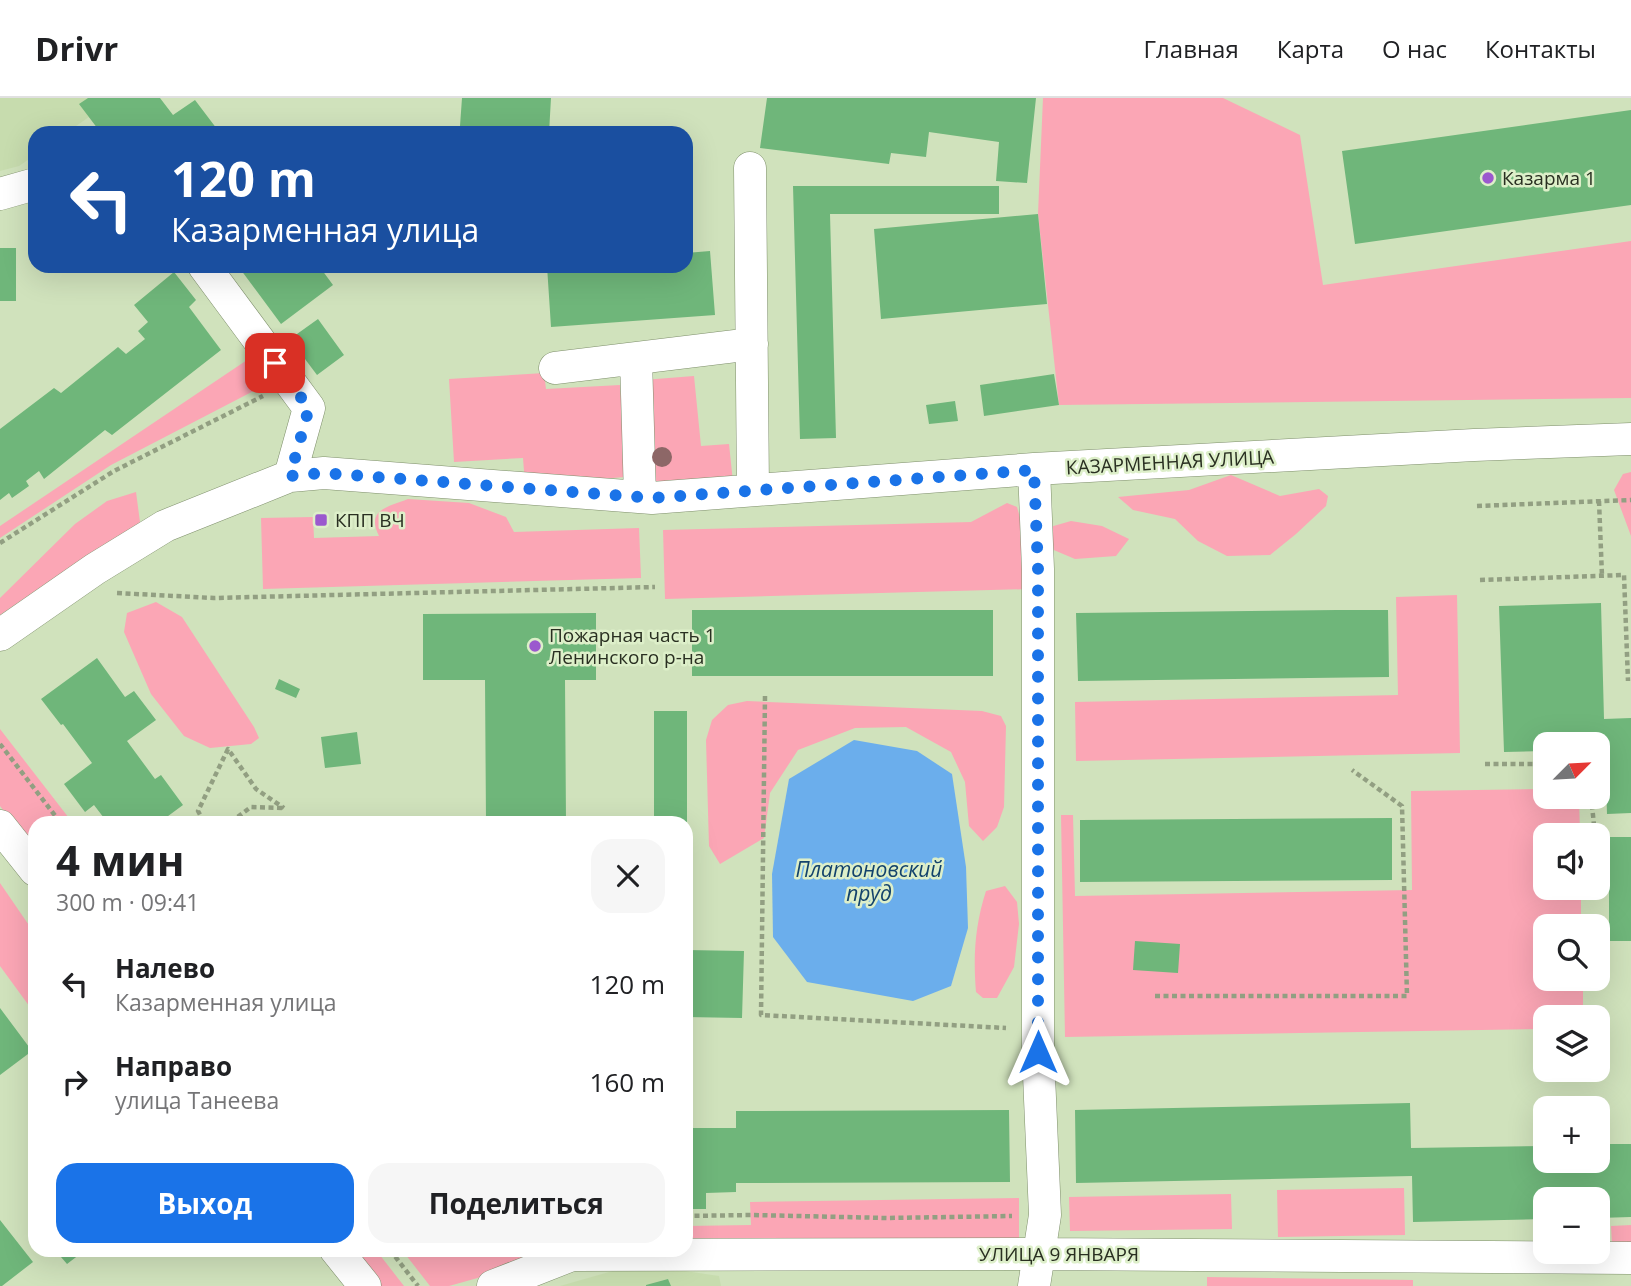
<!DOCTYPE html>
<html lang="ru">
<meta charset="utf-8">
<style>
body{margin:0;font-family:"Open Sans",sans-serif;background:#f6f6f6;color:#202124;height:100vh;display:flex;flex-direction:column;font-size:26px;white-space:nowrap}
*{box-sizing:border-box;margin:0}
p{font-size:23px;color:#757577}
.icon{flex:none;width:38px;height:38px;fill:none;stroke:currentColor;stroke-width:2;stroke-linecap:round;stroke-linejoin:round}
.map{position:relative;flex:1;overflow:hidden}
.sheet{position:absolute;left:28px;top:718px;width:665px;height:441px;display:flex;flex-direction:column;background:#fff;border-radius:21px;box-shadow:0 7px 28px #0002}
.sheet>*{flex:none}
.top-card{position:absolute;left:28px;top:28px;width:665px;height:147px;border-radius:21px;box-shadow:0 7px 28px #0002;background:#1a4fa0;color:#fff;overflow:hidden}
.needle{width:46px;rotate:66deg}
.fabs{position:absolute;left:1533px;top:634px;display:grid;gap:14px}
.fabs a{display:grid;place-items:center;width:77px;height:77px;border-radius:14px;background:#fff;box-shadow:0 7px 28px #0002;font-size:35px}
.pin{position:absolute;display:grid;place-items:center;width:60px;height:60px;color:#fff;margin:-30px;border-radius:14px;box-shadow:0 4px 10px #0006}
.me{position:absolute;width:77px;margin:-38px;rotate:0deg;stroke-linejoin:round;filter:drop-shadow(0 0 5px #0008)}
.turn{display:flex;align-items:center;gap:24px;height:147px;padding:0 28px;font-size:32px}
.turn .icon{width:91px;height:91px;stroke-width:2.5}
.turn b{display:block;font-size:49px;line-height:60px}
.round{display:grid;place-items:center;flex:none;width:74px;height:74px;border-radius:21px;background:#f6f6f6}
.head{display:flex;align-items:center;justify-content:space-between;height:119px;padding:0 28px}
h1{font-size:42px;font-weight:700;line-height:52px}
.button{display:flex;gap:14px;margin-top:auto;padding:14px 28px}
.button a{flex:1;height:80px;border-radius:21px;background:#1a73e8;color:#fff;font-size:28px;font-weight:700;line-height:80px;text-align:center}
.button a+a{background:#f6f6f6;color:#202124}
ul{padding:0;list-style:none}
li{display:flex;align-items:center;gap:21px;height:98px;padding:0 28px}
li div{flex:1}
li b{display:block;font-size:26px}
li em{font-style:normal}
header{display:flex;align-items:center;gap:42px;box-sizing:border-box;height:98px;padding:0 35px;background:#fff;border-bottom:2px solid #e0e0e0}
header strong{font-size:33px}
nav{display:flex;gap:38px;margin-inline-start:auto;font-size:24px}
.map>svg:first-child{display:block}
</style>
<header>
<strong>Drivr</strong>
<nav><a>Главная</a><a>Карта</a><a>О нас</a><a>Контакты</a></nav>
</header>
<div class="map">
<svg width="1631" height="1188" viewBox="0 0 1631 1188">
<rect width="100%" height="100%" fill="#d0e2bc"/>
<path fill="#c7dcae" d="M0,0H114L139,35H101L89,19L66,35H35V57L19,68L0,73Z
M637,1166L719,1178L721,1188H560Z"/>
<path fill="#fba6b5" d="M1043,0H1223L1300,37L1323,187L1631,143V300L1059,307L1038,116Z
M253,258L265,287L111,367L0,440V428Z
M544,275L546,291L620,287L626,379L525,386L523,360L454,364L449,281Z
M694,278L701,348L729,346L733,384L653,391L643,282Z
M1631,374V438L1614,392L1623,376Z
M1231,377L1280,398L1319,391L1328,398L1326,408L1296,436L1270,457L1227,458L1198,443L1175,421L1133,412L1118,399L1189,392Z
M136,394L140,424L127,439L60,476L0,517V500L75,426L107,403Z
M408,401L469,405L506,419L514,434L639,430L641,480L263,491L261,420L313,419L314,440L379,438C366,412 387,409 408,401Z
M1007,405L1017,409L1021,423L1030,491L665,501L663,432L971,424Z
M1071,423L1102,428L1129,441L1116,458L1075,461L1049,450L1043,431Z
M1457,497L1460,655L1076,663L1075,604L1398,597L1396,499Z
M156,504L182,519L254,629L259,640L251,646L210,650L184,638L151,596L124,534L127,515Z
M747,603L982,613L1001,618L1006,628L1004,709L997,729L983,743L969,728L965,684L951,654L906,629L855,630L798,652L770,695L764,740L720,766L709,748L706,642L712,622L728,607Z
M0,631L72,724H35V754L0,708Z
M1545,691V698H1579L1580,737H1545V789H1581V828H1545V880H1583V919H1545V931L1065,939L1061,717H1073L1075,798L1412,792L1411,693Z
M0,785L35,836V916L0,868Z
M1005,788L1017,804L1019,826L1014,869L997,900H983L976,894C973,858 975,827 986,793Z
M1404,1090L1405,1137L1278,1139L1277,1092Z
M1231,1096L1232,1131L1070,1133L1069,1099Z
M1019,1100V1144L686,1147V1128L751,1127L750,1104Z
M1631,1127V1147H1612L1611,1128Z
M348,1152H376L404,1188H376Z
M402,1152H547L549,1160L449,1188H430Z
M1207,1179L1413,1182V1188H1207Z"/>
<path fill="#6baeec" d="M854,642L917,653L952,676L966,769L968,830L951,888L913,903L807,884L773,839L772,776L789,681Z"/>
<path fill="#6fb67a" d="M88,0H160L173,17L195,2L220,35H101L79,6Z
M462,0H551L549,35L460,28Z
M767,0H1036L1027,85L996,83L999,44L929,34L926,59L891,55L889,66L760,50Z
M1631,12V107L1355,146L1342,53Z
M793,88H999V116H830L836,340L800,341Z
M1038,116L1047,206L881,221L874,131Z
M0,150H16V203H0Z
M710,153L715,217L551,229L547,168H686V155Z
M238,168H319L333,187L281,226Z
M174,174L196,202L189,209L221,252L112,337L105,332L44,381L39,373L26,383L29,388L12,400L9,395L0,402V331L54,290L61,295L118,249L126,256L145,241L138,233L148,224L134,207Z
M318,221L344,257L317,277L290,241Z
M1054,276L1059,307L984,318L980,287Z
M955,303L958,323L929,326L926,307Z
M1601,505L1604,621L1631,620V715L1607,716L1605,651H1598V646H1545V653L1504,654L1499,508Z
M692,512H993V578H692Z
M1337,512H1388L1389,579L1078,583L1076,515Z
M596,515V582H565L566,724H486L485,582H423V516Z
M97,560L125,599L134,593L156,622L127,643L155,681L161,677L183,707L160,724H107L94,707L85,714L64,686L92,665L63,626L61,627L41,601Z
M279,581L300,591L296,600L275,591Z
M654,613H687V724H654Z
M357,634L361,666L325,670L321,639Z
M1392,720V782L1080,784V722Z
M1609,739H1631V843H1609Z
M1135,843L1180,846L1178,875L1133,872Z
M686,852L744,853L742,920L686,919Z
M0,910L32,953L0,977Z
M35,998V1013L28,1004Z
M1410,1005L1411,1050L1545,1048V1062H1598V1046H1631V1119L1598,1120V1101H1545V1121L1413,1124L1412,1078L1076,1085L1075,1012Z
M1009,1012L1010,1084L736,1085V1094L706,1095V1111H686V1022H692V1030H736V1013Z
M0,1122L33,1164L2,1188H0Z
M55,1152H96L88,1158L84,1153L67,1166Z
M668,1181L671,1188H646V1187Z"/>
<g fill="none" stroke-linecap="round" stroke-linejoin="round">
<g stroke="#7e8f6b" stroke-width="33">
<path id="minor" d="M750,70L753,392
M0,96L35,86
M204,168L309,310L290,378
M636,261L640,399
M555,270L752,246
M0,537L95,471L165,428L290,378L324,375L652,400L1034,371L1474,347L1631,341
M0,728L35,772
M336,1152L365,1188
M493,1188L572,1157L1039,1156L1631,1160
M1034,1188L1045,1117L1038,954V471L1034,371"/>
</g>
<path stroke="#929f82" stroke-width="4.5" stroke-dasharray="5 3.5" stroke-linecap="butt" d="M1599,403L1602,478
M1477,408L1631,402
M0,445L114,373L263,298
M1480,482L1624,477L1628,583
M117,495L214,500L655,489
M765,598L761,917L1006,930
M0,646L60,724
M1485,666H1545
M1591,698L1594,727
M204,724L198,713L228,651L256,691L284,710
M231,724L251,709L283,710
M1155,898H1407L1402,708L1352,672
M686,1118L753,1117L887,1120L1012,1118
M390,1152L418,1188"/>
<use href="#minor" stroke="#fff" stroke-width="32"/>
</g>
<circle fill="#8d6767" cx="662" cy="359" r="10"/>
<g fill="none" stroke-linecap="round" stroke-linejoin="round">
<path stroke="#1a73e8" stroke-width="12" stroke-dasharray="0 21.6" d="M275,265L309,310L290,378L324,375L652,400L1034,372L1038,471V954"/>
</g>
<g fill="#9b59ce" stroke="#ddefc9" stroke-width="2.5">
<circle cx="1488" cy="80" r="7"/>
<rect x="314" y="415" width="14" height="14" rx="3.5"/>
<circle cx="535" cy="548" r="7"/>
</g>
<g text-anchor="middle" stroke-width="5" stroke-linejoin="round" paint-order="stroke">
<g font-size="19" fill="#292f21" stroke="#ddefc9" text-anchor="start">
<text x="1502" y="87">Казарма 1</text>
<text x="335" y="429">КПП ВЧ</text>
<text x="549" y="544">Пожарная часть 1<tspan x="549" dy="22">Ленинского р-на</tspan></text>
</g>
<g font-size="19" fill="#292f21" stroke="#ddefc9">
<text transform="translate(1170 364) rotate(-3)" y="7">КАЗАРМЕННАЯ УЛИЦА</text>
<text x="1059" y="1163">УЛИЦА 9 ЯНВАРЯ</text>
</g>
<g font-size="21" font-style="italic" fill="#13436c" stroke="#ddefc9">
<text x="869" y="779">Платоновский<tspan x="869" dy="24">пруд</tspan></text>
</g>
</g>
</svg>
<div class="fabs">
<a><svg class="needle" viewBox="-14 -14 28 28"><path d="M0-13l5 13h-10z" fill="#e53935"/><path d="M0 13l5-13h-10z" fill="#757577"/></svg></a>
<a><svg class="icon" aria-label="sound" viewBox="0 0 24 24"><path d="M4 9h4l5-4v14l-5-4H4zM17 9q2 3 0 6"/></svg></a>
<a><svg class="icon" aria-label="search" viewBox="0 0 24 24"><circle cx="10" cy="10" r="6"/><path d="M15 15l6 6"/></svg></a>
<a><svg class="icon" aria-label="layers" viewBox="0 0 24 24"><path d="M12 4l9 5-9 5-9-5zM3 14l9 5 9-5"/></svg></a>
<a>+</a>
<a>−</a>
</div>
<div class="pin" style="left:275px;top:265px;background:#d93025"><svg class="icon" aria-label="arrive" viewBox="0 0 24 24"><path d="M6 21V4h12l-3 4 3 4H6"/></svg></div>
<svg class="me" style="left:1038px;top:954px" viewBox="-20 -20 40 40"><path d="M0-17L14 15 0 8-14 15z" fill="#1a73e8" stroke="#fff" stroke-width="4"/></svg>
<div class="top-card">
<div class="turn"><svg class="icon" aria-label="left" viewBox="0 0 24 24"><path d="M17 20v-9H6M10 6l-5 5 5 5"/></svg><div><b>120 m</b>Казарменная улица</div></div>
</div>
<section class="sheet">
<div class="head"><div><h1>4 мин</h1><p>300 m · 09:41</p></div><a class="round"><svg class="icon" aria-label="close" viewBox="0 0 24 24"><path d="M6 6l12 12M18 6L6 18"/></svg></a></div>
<ul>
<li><svg class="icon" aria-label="left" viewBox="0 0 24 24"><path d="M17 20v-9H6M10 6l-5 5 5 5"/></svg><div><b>Налево</b><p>Казарменная улица</p></div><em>120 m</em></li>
<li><svg class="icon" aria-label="right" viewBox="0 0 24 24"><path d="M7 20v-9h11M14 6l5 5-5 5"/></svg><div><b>Направо</b><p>улица Танеева</p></div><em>160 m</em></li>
</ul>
<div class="button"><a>Выход</a><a>Поделиться</a></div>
</section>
</div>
